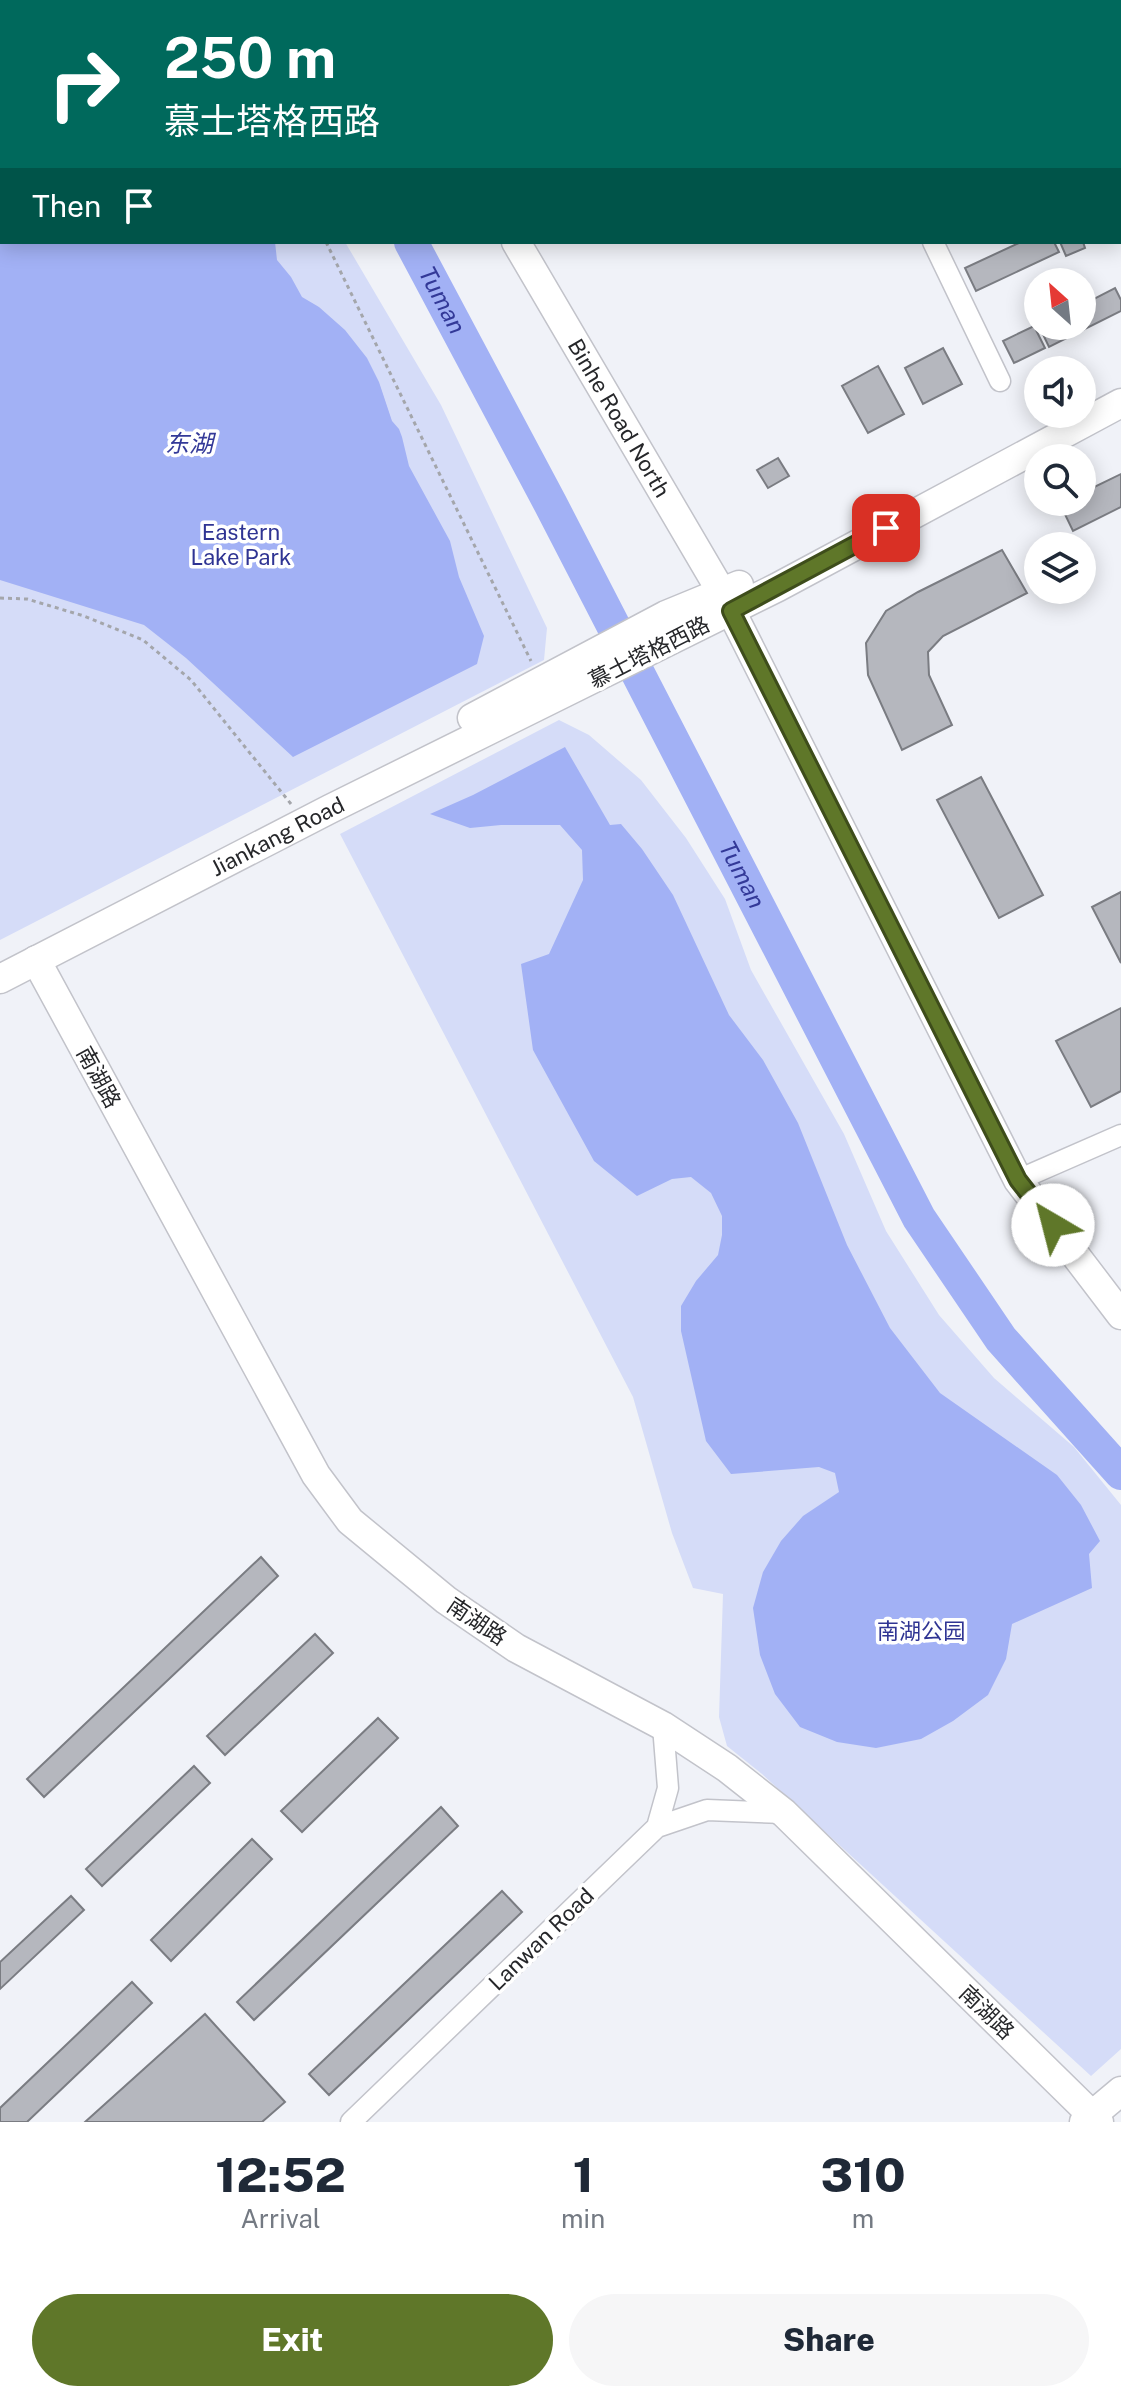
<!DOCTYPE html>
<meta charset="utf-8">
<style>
body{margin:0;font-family:"Public Sans","Noto Sans SC",sans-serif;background:#f6f6f7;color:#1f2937;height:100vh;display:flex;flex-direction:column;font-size:30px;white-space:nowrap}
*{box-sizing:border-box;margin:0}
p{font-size:26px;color:#747a83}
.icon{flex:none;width:44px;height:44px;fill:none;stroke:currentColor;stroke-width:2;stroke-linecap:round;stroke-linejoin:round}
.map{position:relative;height:2122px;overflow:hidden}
.side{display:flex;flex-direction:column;background:#fff;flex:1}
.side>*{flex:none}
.guide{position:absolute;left:0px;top:0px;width:1122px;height:244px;box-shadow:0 4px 20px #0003;background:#00695c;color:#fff;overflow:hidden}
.needle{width:52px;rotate:333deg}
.buttons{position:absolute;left:1024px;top:268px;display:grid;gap:16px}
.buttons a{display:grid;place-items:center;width:72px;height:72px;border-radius:50%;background:#fff;box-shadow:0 4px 20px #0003;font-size:40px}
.pin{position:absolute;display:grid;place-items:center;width:68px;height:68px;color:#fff;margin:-34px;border-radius:16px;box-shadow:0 4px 12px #0006}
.me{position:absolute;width:88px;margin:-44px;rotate:323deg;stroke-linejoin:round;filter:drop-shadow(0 0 6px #0008)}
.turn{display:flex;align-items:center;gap:28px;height:168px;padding:0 32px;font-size:36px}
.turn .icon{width:104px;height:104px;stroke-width:2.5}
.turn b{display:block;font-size:56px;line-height:68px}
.then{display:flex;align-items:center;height:76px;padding:0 32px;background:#0003;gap:16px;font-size:30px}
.eta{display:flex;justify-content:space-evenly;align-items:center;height:136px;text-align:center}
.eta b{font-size:48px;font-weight:800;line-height:56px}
.primary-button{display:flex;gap:16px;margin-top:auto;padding:16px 32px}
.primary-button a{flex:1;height:92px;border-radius:48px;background:#5f7729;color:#fff;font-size:32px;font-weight:800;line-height:92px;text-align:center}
.primary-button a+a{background:#f6f6f7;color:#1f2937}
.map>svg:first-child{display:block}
</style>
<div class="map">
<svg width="1121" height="2122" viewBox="0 0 1121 2122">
<rect width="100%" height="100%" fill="#f0f2f8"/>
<path fill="#d5dcf8" d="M0,0H233L235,2H2V242H345L441,405L547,628L544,660L0,940Z
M559,720L589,735L641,780L686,838L725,899L751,970L844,1134L886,1231L939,1315L994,1378L1074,1447L1121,1505V2049L1091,2076L762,1774L727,1746L719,1717L723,1594L693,1588L672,1533L633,1397L340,834Z"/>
<path fill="#a2b1f5" d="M0,0H154L2,2V242H275L277,260L291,277L302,297L319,307L345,330L367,358L379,382L392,421L399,429L402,437L409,466L450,541L459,577L484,636L477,664L293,757L186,658L144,625L0,580Z
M565,747L610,825L621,824L642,849L673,895L729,1015L763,1060L798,1123L847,1245L890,1328L940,1393L1057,1475L1081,1505L1100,1541L1089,1554L1092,1588L1012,1624L1006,1659L988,1695L953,1721L921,1739L876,1748L837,1742L800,1727L775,1694L760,1655L753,1608L763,1572L781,1541L803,1516L839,1492L835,1473L819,1467L731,1474L706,1441L681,1331V1306L696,1281L718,1255L722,1235V1216L711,1193L691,1177L672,1179L637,1196L594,1161L533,1050L521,964L549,954L583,880L582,850L560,825H501L470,828L430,814L473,795Z"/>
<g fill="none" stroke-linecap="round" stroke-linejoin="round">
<g stroke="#a2b1f5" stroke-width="34">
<path d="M275,0L276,2"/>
<path id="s1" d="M411,242L550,503L919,1218L1001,1339L1121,1473"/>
</g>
</g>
<path fill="#b5b7be" stroke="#7a7c82" stroke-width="2" d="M1021,242H1054L1059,252L976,291L965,268Z
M1060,242H1083L1085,248L1066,256Z
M1115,288L1121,300V311L1049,347L1039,326H1082V305Z
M1034,326L1045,348L1014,363L1003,341Z
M943,348L962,384L923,404L905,368Z
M878,366L904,414L868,433L842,386Z
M778,458L789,476L768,488L757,470Z
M1121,474V507L1073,531L1060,504L1082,502V493Z
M1002,550L1027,593L943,636L928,652L929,675L952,725L902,750L868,675L866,643L886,611L918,592Z
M981,777L1043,895L999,918L937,800Z
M1121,892V963L1092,907Z
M1121,1008V1091L1091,1107L1056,1041Z
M261,1557L278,1576L44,1797L27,1779Z
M315,1634L333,1653L225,1755L207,1736Z
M378,1718L398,1738L302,1832L281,1811Z
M194,1766L210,1783L102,1886L86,1869Z
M441,1807L458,1826L254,2020L237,2002Z
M252,1839L272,1859L171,1961L151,1940Z
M502,1891L522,1912L329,2095L309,2074Z
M71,1896L84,1910L0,1989V1962Z
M132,1982L152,2003L27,2122H0V2108Z
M205,2014L285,2102L262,2122H85Z"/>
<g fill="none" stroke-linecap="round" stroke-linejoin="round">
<g stroke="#c2c3ca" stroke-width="23">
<path id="street" d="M626,0L627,2
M814,0L815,2
M984,0L985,2
M933,242L1000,381
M1018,1180L1121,1135
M657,1827L707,1810L784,1813
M351,2122L657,1827L668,1788L663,1726"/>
</g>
<g stroke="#c2c3ca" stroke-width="31">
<g id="secondary">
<path d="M371,0L373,2"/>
<path id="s2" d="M516,242L722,593L1018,1180L1121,1315"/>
<path d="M472,718L666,615L739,585"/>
<path d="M36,960L316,1475L350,1521L446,1600L516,1648L663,1726L727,1768L784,1813L1099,2122"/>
<path id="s3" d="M0,979L330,809L778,587L1121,403"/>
<path d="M1084,2122L1121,2091"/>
</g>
</g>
<path stroke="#a4a6ab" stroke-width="3" stroke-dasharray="4 4" stroke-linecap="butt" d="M214,0L215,2
M326,242L531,661
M0,598L27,599L84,616L143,640L191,680L291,804"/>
<use href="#street" stroke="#fff" stroke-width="20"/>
<use href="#secondary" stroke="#fff" stroke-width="28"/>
</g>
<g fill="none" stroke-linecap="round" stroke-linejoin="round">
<g stroke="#3e4d1b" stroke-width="20">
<path id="route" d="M886,528L731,611L1018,1180L1053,1225"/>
</g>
<use href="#route" stroke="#5f7729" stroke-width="14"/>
</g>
<g text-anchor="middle" stroke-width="7" stroke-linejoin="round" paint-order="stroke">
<g font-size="22" fill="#26272a" stroke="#fff">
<text dy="8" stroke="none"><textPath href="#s2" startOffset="204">Binhe Road North</textPath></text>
<text transform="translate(649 652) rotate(-27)" y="8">慕士塔格西路</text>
<text dy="8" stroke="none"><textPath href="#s3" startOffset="312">Jiankang Road</textPath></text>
<text transform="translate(99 1077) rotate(61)" y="8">南湖路</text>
<text transform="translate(477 1621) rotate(34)" y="8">南湖路</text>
<text transform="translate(541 1939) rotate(-44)" y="8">Lanwan Road</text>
<text transform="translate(987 2012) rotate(44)" y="8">南湖路</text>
</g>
<g font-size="22" fill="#2f3493" stroke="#fff">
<text x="241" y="540">Eastern<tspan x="241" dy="25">Lake Park</tspan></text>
<text x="921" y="1639">南湖公园</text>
</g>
<g font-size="24" font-style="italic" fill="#333998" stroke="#fff">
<text dy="8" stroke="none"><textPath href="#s1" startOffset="66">Tuman</textPath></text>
<text x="189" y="452">东湖</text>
<text dy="8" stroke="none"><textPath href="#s1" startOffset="714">Tuman</textPath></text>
</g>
</g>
</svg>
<div class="buttons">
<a><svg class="needle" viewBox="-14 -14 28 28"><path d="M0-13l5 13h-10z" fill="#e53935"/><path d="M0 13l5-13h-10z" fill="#747a83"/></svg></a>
<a><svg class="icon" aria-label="sound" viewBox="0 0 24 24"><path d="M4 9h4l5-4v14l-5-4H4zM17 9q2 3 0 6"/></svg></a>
<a><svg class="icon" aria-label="search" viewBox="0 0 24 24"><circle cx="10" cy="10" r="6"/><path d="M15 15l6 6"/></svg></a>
<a><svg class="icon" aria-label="layers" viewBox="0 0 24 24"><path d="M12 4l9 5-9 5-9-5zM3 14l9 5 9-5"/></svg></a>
</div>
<div class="pin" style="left:886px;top:528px;background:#d93025"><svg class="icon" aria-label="arrive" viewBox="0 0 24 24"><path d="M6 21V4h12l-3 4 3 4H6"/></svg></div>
<svg class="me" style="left:1053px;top:1225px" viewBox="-20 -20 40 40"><circle r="19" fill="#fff"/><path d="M0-13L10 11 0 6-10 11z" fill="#5f7729"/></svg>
<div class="guide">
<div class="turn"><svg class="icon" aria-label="right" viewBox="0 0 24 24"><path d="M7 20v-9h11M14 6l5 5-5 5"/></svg><div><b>250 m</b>慕士塔格西路</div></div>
<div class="then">Then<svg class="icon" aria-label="arrive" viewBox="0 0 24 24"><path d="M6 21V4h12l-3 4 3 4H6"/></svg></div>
</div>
</div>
<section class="side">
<div class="eta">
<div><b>12:52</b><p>Arrival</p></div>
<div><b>1</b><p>min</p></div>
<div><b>310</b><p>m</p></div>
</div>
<div class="primary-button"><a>Exit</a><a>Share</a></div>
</section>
